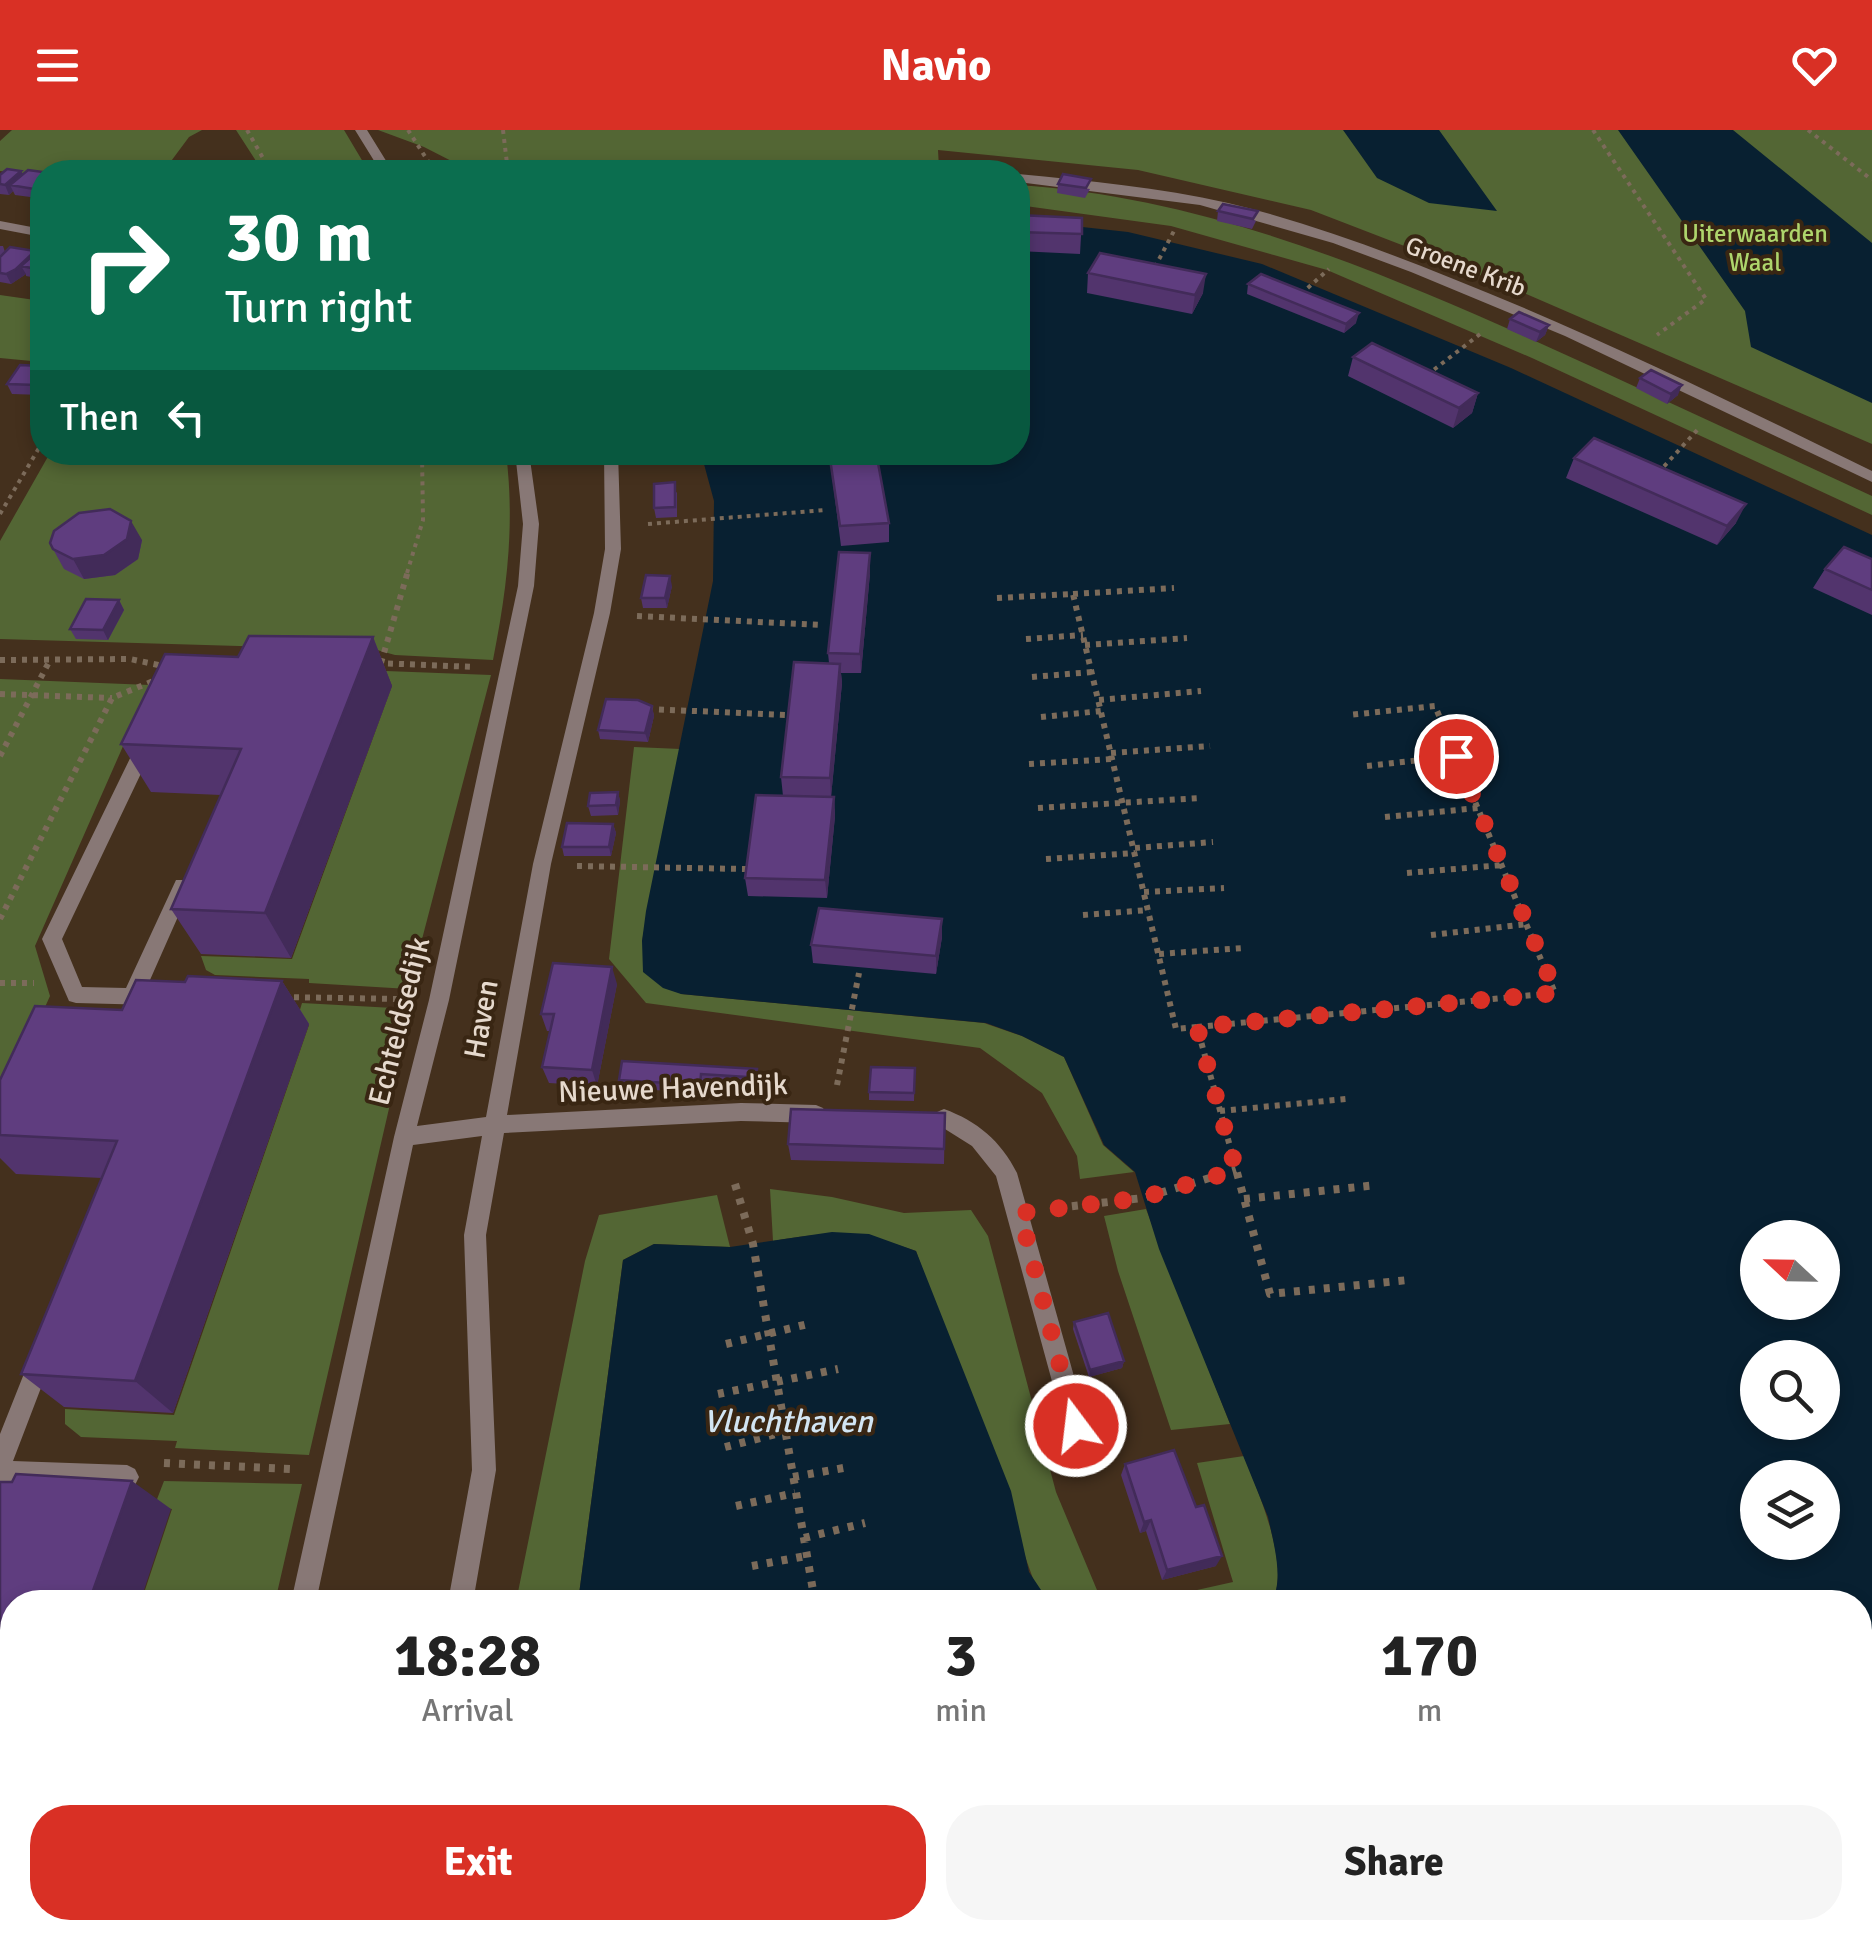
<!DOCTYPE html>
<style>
body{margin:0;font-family:Signika,sans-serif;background:#f6f6f6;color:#222;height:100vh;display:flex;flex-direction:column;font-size:38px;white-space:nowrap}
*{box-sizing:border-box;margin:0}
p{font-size:32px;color:#767676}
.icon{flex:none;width:55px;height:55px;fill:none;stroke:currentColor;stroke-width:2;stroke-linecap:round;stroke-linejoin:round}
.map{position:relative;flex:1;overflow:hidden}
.sheet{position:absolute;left:0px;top:1460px;width:1872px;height:350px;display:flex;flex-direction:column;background:#fff;border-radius:40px 40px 0 0;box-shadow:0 5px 15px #0003}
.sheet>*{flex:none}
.guide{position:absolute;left:30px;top:30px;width:1000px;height:305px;border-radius:40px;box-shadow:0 5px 15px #0003;background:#0b6e4f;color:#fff;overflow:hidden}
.needle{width:65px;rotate:292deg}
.fabs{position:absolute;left:1740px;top:1090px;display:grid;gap:20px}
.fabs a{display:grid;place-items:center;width:100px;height:100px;border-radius:50%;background:#fff;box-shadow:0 5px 15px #0003;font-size:50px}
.pin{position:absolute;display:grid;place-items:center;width:85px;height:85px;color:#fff;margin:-42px;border:5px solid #fff;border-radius:50%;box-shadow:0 2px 10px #0007}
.me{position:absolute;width:110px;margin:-55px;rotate:345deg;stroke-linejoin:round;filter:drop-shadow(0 0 8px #0008)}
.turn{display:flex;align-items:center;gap:35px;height:210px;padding:0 30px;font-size:45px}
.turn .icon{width:130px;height:130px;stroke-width:2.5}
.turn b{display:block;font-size:70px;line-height:85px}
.then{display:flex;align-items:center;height:95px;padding:0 30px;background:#0003;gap:20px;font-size:38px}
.eta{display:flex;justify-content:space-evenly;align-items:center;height:170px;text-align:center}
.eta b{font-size:60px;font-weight:700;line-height:70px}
.primary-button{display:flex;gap:20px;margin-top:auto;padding:20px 30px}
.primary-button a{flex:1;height:115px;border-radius:40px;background:#d93025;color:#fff;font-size:40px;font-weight:700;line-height:115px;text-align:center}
.primary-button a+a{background:#f6f6f6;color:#222}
header{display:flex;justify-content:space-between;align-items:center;height:130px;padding:0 30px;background:#d93025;color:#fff;font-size:45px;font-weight:700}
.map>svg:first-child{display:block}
</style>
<header><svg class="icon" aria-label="menu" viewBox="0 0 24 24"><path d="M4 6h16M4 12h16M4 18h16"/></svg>Navio<svg class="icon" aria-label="heart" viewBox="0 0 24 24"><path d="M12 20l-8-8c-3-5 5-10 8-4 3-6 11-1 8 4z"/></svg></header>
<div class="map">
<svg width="1872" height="1810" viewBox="0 0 1872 1810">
<rect width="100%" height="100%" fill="#44301d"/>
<path fill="#536634" d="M12,0H202L189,7L163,42H42V46L0,41V11Z
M236,0H344L369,42H263Z
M378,0H1872V314L1503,154L1311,80L1138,40L938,20L939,38L800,42H473L424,17Z
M1018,55C1200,67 1368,136 1533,210C1646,261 1759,314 1872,366V385L1532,228L1327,140L1171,96L1018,75Z
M0,165L42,171V232L0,228Z
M50,323H506C515,395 507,459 493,530L395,525L377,520L0,509V411Z
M386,541L491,545L409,859L309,853V849L215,845L206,840L201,826L292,829L392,556Z
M0,549L150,555L35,816L50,866L0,977Z
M634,617L681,619L642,811L681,864L984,893L1022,906L1064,927L1103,1015L1134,1042L1080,1049L1077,1026L1042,963L980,918L646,873L609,829Z
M302,873L412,879L309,1325L175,1318L177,1311L81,1307L65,1294V1279L174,1285L309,895L296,893Z
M770,1059L832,1067L904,1083L971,1080L988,1106L1056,1362L1102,1472H1050L1036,1457L916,1121C855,1100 836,1101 773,1111Z
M717,1065L730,1117L654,1114L623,1130L578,1472H516L585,1131L599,1085Z
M1146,1079L1230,1294L1171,1300L1118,1141L1104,1086Z
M1244,1326C1257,1359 1293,1440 1271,1472H1143L1233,1452L1197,1333Z
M164,1351L302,1354L275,1472H141L172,1379L154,1377Z
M32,1798H199L196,1810H28Z
M443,1798H535L534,1810H440Z"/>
<path fill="#082031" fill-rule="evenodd" d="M1343,0H1439L1497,81L1429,73L1377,48Z
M1618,0H1733L1872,113V273L1751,217L1745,181Z
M1018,90L1128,102L1262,134L1511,238L1872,405V1810H533L535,1798H1860V1472H1271C1285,1451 1273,1411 1268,1387L1159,1119L1135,1042L1104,1015L1064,927L1022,906L986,893L681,864L663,858L643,842L642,811L646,781L713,451L714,371L701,323L1018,322ZM1758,1108H1822V1172H1758ZM1758,1228H1822V1292H1758ZM1758,1348H1822V1412H1758Z
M832,1102L869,1104L916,1121L1011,1361L1029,1442L1049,1472H578L623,1130L654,1114L730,1117Z"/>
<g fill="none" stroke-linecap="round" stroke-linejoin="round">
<path stroke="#7c6b5a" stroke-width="4" stroke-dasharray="4 5" stroke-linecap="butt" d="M247,0L271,42
M408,0L435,42
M503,0L508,42
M1593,0L1706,169L1657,205
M1808,0L1872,50
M1155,137L1175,99
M1301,164L1329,139
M1427,245L1484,201
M1658,343L1700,297
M0,384L42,313
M648,394L826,380
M407,443L423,390L422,322"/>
<path stroke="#7c6b5a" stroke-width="6" stroke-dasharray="5 6" stroke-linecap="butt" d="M1073,464L1174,458
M997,468L1073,464L1176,899L1197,897L1234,1031
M637,486L821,495
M1026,509L1083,505
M1085,515L1187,508
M0,530L130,529L168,537
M377,533L475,537
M381,533L408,441
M1032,547L1092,542
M0,564L112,568
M1099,570L1201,561
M648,579L787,585
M1041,587L1101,581
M1111,623L1210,616
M0,626L50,530
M1029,634L1112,629
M1367,636L1457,626
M1038,678L1200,668
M1385,687L1478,678
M1135,718L1213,712
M1046,729L1135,723
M577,736L746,739
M1407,743L1502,735
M1144,762L1224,758
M1083,785L1149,780
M0,789L112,568L158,549
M1431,805L1527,794
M1159,824L1243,818
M0,853H34
M283,867L399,869
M1197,897L1555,863L1435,576L1349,585
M837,955L859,843
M1220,981L1346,969"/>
<path stroke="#7c6b5a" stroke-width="8" stroke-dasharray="6 9" stroke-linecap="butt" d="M1233,1028L1270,1164L1408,1150
M735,1054L753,1114L815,1472
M1244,1069L1377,1055
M1057,1078L1143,1068L1236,1040
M726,1214L808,1194
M718,1264L838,1239
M725,1317L846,1286
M164,1333L291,1339
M793,1347L849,1337
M736,1376L795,1363
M804,1408L865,1393
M752,1436L806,1426
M856,1472L887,1466
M870,1798L872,1810
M278,1810L281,1798"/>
<path fill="#887876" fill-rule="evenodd" d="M944,979C977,991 1001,1011 1017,1043L1098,1332L1094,1340L1086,1344L1078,1340L1074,1332L996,1046L972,1016L937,994L934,988L937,982Z"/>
<path fill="#887876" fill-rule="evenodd" d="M355,0H367L393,42H381Z
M1018,44C1088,51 1159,57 1228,73C1304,91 1379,119 1451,148C1595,205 1733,273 1872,341V352L1565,206L1411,142L1333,113L1200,75L1018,52Z
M0,91L42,99V107L0,99Z
M515,322H529L539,394L534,456L449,870L417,996L486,987L533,734L594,483L605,419L604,322H618L621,419L610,483L551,734L507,985L741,973L816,975L823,978L826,984L823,990L816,993L741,991L504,1003L486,1105L496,1340L473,1472H448L472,1340L464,1105L482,1006L413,1015L316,1472H291L394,1007L429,870L518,456L523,394Z
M147,606L156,612L62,809L82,857L126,858L176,750H190L192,755L146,859L160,861L163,867L160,873L153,875L76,873L69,871L42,809L138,612Z
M41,1218L49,1221L52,1229L13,1331L127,1335L135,1339L139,1347L135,1355L127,1359L0,1354V1304L33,1221Z
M217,1798H245L242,1810H214Z
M393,1798H421L418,1810H390Z"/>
</g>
<path fill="#52346d" d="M28,40L38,68L15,65L13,61L9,65L0,64V45L21,41L23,44Z
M1058,54L1090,59L1085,68L1057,63Z
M1223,74L1256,91L1252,99L1217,91L1218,81Z
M1018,85L1082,88L1080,124L1018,121Z
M0,116H3L5,122L36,123L42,122V149L26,146V144L11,154L0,152Z
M1088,143L1203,163L1192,184L1087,163Z
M1248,154L1356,193L1344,203L1247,164Z
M1510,189L1549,195L1545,205L1536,212L1507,199Z
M1353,227L1478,263L1472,283L1453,298L1348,246Z
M42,236V265L12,264L7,254Z
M1640,248L1678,265L1667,274L1636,258Z
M829,322L889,393V412L841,416Z
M1574,328L1736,393L1717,415L1566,348Z
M677,362V387L656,388L654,378Z
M142,410L138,429L115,445L84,449L64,439L53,419Z
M1872,429V485L1813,458L1825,439Z
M870,443L861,543H841L842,553L831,667L783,666L781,647L829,533L828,523Z
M672,456L667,478H643L641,468Z
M119,470L124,480L108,510L76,509L70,499Z
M373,507L392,556L291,828L201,824L171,779L221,665L151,662L121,614L238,527Z
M652,576L654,586L648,612L600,609L598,600Z
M618,662L620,671L618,685L591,686L588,676Z
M834,667L835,686L827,768L748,766L745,748Z
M613,694L616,703L611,726H564L562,717Z
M942,789V807L936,844L813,833L811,815Z
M282,851L309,894L173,1283L64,1277L21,1244L102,1048L16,1044L0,1028V950L122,880L185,852Z
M617,854L597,956L549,953L542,937L550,901H547L541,884Z
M915,938L914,971L869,970V962Z
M757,939L759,947L755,965L745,964L744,955L703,952L702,963L621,958L619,950Z
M945,983L944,1034L791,1030L788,1014Z
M1074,1192L1124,1231L1122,1238L1089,1247L1073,1199Z
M1125,1334L1216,1436L1162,1450L1146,1401L1140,1403L1121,1345Z"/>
<path fill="#422b59" d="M21,41L26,50L10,55L13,61L9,65L5,55Z
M42,51V65L38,68L34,59Z
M35,121L40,130L21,136L26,144L11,154L6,144Z
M1206,144L1203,163L1192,184L1195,165Z
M1359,183L1356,193L1344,203L1346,194Z
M1549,195L1545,205L1536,212L1540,202Z
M42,246V265L37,255Z
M1682,255L1678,265L1667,274L1671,264Z
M1478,263L1472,283L1453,298L1459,278Z
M1746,374L1736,393L1717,415L1727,396Z
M131,391L142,410L138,429L115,445L84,449L73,429Z
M870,423V443L861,543L860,524Z
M670,446L672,456L667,478L665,468Z
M119,470L124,480L108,510L103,500Z
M373,507L392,556L291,828L265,783Z
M840,534L842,553L831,667L830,648Z
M652,576L654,586L648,612L645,603Z
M618,662L620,671L618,685L616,675Z
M834,667L835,686L827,768L825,750Z
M613,694L616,703L611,726L609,717Z
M942,789V807L936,844V826Z
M612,837L617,854L597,956L592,940Z
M282,851L309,894L173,1283L135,1251Z
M757,939L759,947L755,965L754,957Z
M1124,1231L1122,1238L1089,1247L1090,1240Z
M132,1351L171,1379L140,1472H89Z
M1151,1390L1146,1401L1140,1403L1144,1392Z
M1222,1426L1216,1436L1162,1450L1167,1440Z
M12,1687V1798H30L26,1810H0V1722Z"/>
<path fill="#5f3d7f" stroke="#422b59" stroke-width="2.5" d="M7,39L21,41L5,55L0,54V45Z
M28,40L43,42L42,51L34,59L10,55Z
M1063,44L1091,49L1086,58L1058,54Z
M1223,74L1258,81L1253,89L1218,81Z
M1018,85L1082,88V104L1018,102Z
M10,117L35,121L16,139L6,144L0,143V127Z
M38,121L42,122V140L21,136Z
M1100,123L1206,144L1195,165L1088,143Z
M1261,144L1359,183L1346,194L1248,154Z
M1519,182L1549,195L1540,202L1510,189Z
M1372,213L1478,263L1459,278L1353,227Z
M20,235L42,236V246L37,255L7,254Z
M1651,240L1682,255L1671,264L1640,248Z
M1594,308L1746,374L1727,396L1574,328Z
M829,322H876L889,393L840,396Z
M675,352V377L654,378V354Z
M110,379L131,391L127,409L104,425L73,429L53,419L50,413L54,401L79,383Z
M1844,417L1872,429V460L1825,439Z
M839,422L870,423L860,524L828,523Z
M646,445L670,446L665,468H641Z
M86,469L119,470L103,500L70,499Z
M249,506L373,507L265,783L171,779L241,619L121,614L165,524L238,527Z
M794,532L840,534L830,648L781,647Z
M606,569L638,570L652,576L645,603L598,600Z
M618,662L616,675L588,676L590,663Z
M756,665L834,667L825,750L745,748Z
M567,693L613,694L609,717H562Z
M819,778L942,789L936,826L811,815Z
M553,833L612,837L592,940L542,937L554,884H541Z
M188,846L282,851L135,1251L21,1244L117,1011L0,1005V950L35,876L122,880L136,850L185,852Z
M622,931L757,939L754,957L744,956L746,947L701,944L700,955L619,950Z
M871,937L915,938L914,963L869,962Z
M791,979L945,983L944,1019L788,1014Z
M1108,1183L1124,1231L1090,1240L1074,1192Z
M1174,1320L1196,1377L1204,1375L1222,1426L1167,1440L1151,1390L1144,1392L1125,1334Z
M16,1344L132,1351L89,1472H12V1687L0,1722V1352H12Z"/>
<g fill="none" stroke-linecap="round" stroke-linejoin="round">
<path stroke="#d93025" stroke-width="18" stroke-dasharray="0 32.4" d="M1076,1296L1020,1083L1142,1068L1236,1040L1197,897L1556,863L1456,626"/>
</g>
<g text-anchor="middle" stroke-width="8" stroke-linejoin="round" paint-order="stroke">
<g font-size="25" fill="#aed56c" stroke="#392613">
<text x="1755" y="112">Uiterwaarden<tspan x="1755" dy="29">Waal</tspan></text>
</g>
<g font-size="25" fill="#e6d9cd" stroke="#392613">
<text transform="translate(1466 136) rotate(21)" y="9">Groene Krib</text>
</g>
<g font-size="30" fill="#e6d9cd" stroke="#392613">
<text transform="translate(481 889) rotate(-80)" y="10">Haven</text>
<text transform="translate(399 891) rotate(-76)" y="10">Echteldsedijk</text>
<text transform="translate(673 958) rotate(-2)" y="10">Nieuwe Havendijk</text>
</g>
<g font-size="32" font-style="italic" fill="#d2e5f3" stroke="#392613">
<text x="788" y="1302">Vluchthaven</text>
</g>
</g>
</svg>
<div class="fabs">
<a><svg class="needle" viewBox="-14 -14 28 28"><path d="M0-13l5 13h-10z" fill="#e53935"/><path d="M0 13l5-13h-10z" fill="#767676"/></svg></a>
<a><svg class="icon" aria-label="search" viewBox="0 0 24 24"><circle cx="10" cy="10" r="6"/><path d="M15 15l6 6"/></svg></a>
<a><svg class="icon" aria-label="layers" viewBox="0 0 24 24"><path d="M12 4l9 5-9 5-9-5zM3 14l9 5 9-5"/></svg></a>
</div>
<div class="pin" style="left:1456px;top:626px;background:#d93025"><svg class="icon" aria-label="arrive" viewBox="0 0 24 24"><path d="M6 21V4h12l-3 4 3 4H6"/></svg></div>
<svg class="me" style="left:1076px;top:1296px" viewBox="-20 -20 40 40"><circle r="17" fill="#d93025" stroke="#fff" stroke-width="3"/><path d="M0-11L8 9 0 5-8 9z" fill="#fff"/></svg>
<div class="guide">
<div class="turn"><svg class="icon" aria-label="right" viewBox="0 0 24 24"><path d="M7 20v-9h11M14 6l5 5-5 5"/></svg><div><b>30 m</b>Turn right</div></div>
<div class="then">Then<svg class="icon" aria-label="left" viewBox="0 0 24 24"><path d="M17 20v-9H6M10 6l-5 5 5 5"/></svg></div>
</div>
<section class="sheet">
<div class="eta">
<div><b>18:28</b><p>Arrival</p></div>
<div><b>3</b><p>min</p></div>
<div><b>170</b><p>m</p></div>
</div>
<div class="primary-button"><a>Exit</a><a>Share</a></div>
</section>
</div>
